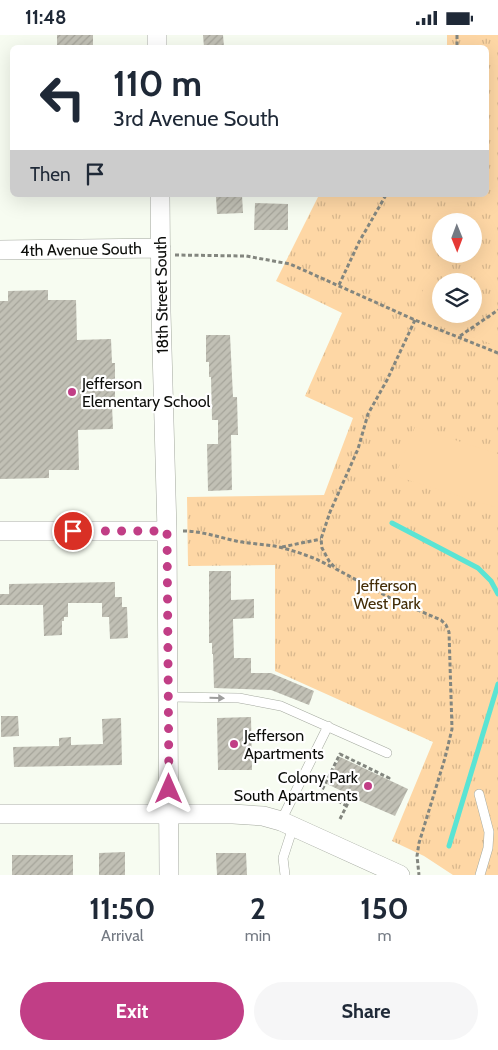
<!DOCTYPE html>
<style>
body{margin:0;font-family:Cabin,sans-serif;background:#f6f6f7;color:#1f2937;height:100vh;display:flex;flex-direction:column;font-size:19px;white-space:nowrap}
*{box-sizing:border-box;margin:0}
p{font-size:16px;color:#747a83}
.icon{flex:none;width:28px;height:28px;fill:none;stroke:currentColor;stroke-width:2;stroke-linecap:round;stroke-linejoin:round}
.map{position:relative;height:840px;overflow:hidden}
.panel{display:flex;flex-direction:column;background:#fff;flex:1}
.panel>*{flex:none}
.banner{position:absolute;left:10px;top:10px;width:479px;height:152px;border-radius:8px;box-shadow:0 5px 20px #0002;background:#fff;color:#1f2937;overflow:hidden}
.needle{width:32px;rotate:179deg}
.controls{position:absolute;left:432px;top:178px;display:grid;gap:10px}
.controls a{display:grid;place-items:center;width:50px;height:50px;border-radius:50%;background:#fff;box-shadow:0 5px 20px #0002;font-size:25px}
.pin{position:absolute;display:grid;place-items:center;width:42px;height:42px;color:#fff;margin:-21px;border:2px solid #fff;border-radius:50%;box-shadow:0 1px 5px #0007}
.me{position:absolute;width:55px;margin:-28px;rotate:0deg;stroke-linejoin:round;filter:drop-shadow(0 0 4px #0008)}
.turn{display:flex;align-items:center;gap:18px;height:105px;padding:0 20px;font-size:22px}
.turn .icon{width:65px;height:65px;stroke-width:2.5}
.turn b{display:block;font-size:35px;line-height:42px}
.then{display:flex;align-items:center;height:48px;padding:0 20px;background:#0003;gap:10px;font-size:19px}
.eta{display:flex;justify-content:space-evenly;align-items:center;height:85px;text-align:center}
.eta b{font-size:30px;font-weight:700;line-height:35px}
.action{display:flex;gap:10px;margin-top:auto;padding:10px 20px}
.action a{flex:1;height:58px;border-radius:30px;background:#c13e86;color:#fff;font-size:20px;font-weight:700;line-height:58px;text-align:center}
.action a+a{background:#f6f6f7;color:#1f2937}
.status{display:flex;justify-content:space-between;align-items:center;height:35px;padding:0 25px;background:#fff;direction:ltr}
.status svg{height:14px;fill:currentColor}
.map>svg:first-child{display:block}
</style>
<div class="status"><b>11:48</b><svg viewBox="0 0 49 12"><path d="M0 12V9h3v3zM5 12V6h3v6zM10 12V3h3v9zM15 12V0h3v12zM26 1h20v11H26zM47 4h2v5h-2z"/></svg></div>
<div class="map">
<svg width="498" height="840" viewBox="0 0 498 840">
<defs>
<pattern id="park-tufts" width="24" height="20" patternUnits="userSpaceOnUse" patternTransform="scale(1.25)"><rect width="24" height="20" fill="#fed7a5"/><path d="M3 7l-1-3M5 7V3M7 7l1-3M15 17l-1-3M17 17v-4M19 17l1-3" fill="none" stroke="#d8b78d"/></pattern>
<pattern id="building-hatch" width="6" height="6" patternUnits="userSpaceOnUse" patternTransform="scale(1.25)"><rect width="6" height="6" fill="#c1c0b5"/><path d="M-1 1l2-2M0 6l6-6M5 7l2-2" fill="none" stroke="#a5a49a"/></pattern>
</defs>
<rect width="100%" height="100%" fill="#f7fcf1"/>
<path fill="url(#park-tufts)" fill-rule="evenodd" d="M447,0H498V840H453L424,821L392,806L433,707L275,636V530L188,531L187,462L324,460L353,383L305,361L342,278L276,246L319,160H486V12H447ZM441,186H474V219H441ZM441,246H474V279H441Z"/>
<path fill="#fed7a5" d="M427,244L441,249V279H457L451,295L413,281Z
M471,296L498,300V312L477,303L471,302Z
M415,392L498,419V473L395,441Z"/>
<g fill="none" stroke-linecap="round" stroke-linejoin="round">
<path stroke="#5ae4d4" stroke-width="5" d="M392,488L478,533L491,546L498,559
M449,811L498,649"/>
</g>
<path fill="url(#building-hatch)" d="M57,0H93V12H57Z
M203,0H223L224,12H204Z
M221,160H242L243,178L217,179L216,162H221Z
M255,168L288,169V195H254Z
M48,255V265H76L77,305L111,304L112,328H115V370H112L113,394L78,395L79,435H49V443L0,444V266H8V256Z
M206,300H230L233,362H237L238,400H231L232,455L208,456L207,409H218V385H212L211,342H209V327H206Z
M209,536H231V565L254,564V583L233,584L234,623H251V638H271L314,656L309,670L271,655L214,653L213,619H212V608H209Z
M115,547V562H122V572H127L128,603L110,604L109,582H102V568H68V582H64V586H62V600L44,601L43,570H0V559H9V549Z
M1,681H18L19,701L1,702Z
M251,682L252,735H218L217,683Z
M121,683L122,730L14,732L13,712L59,711V703L71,702V710L103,709L102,684Z
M340,722L408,754L395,781L351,762L346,760V758L327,749Z
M125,817V840H99V818Z
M216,818H246L247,840H217Z
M12,820H73V840H12Z"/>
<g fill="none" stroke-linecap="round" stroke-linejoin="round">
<g stroke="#a4a99f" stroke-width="10">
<path id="lane" d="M168,662L239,663L281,671L387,718
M479,759L489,797L488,813L480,840
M281,786L328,691
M285,840L283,823L293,792"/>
</g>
<g stroke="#a4a99f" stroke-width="20">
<path id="street" d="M157,0V12
M160,160L161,277L167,496L169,840
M0,215L161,213
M0,496H167
M0,779H233L263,781L281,786L400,840"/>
</g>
<path stroke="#83867f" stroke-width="3" stroke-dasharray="4 2.5" stroke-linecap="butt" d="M457,0V12
M175,220L246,221L290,229L415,285L498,318
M339,250L359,207L386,160
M415,285L387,345L368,379L358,414L330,477L321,504L322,513L329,526L336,534L392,564L441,585L446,590L449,597L452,694L445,723L419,808L417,821L419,840
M460,301L498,275
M183,496C201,496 218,502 236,506C250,509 265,509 279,512C298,517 317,523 333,533
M282,512L321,504
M347,771L321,757L340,719L389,743L388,744
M340,784L351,762"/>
<use href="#lane" stroke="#fff" stroke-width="9"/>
<use href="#street" stroke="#fff" stroke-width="19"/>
</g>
<defs><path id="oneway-solid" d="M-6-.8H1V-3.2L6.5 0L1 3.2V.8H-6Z" transform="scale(1.25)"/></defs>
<use fill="#9e9e9d" href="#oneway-solid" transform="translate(217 663) rotate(1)"/>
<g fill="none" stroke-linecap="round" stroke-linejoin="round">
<path stroke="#c13e86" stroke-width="9" stroke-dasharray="0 16.2" d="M73,496H167L169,754"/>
</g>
<g fill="#c13e86" stroke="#fff" stroke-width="2">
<circle cx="72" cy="357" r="5"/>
<circle cx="234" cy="709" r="5"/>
<circle cx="368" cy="751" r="5"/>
</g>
<g text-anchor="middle" stroke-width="4.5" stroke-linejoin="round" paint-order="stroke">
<g font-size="16" fill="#0c0d0a" stroke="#fff">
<text transform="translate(81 214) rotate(-1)" y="6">4th Avenue South</text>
<text transform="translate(161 260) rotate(-91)" y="6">18th Street South</text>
</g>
<g font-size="16" fill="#0c0d0a" stroke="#fff" text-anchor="start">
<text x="82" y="354">Jefferson<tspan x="82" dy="18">Elementary School</tspan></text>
<text x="244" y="706">Jefferson<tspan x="244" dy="18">Apartments</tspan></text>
<text x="358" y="748" text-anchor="end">Colony Park<tspan x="358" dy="18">South Apartments</tspan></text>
</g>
<g font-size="16" fill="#442d07" stroke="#fff">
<text x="387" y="556">Jefferson<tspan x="387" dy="18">West Park</tspan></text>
</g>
</g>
</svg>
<div class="controls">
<a><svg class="needle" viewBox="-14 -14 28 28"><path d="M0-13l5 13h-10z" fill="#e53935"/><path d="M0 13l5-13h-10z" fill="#747a83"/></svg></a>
<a><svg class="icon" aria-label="layers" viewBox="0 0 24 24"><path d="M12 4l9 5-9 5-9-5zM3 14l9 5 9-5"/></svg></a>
</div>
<div class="pin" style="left:73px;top:496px;background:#d93025"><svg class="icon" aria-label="arrive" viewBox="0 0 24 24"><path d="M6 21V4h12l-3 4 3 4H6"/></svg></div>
<svg class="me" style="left:169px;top:754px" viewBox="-20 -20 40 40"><path d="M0-17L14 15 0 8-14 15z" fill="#c13e86" stroke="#fff" stroke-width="4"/></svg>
<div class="banner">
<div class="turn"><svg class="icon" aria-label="left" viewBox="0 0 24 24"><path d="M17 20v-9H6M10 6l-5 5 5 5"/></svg><div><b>110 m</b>3rd Avenue South</div></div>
<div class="then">Then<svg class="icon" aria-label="arrive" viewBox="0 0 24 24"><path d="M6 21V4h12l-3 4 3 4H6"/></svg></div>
</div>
</div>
<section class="panel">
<div class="eta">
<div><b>11:50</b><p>Arrival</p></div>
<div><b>2</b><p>min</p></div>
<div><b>150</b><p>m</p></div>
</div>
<div class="action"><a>Exit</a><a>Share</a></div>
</section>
